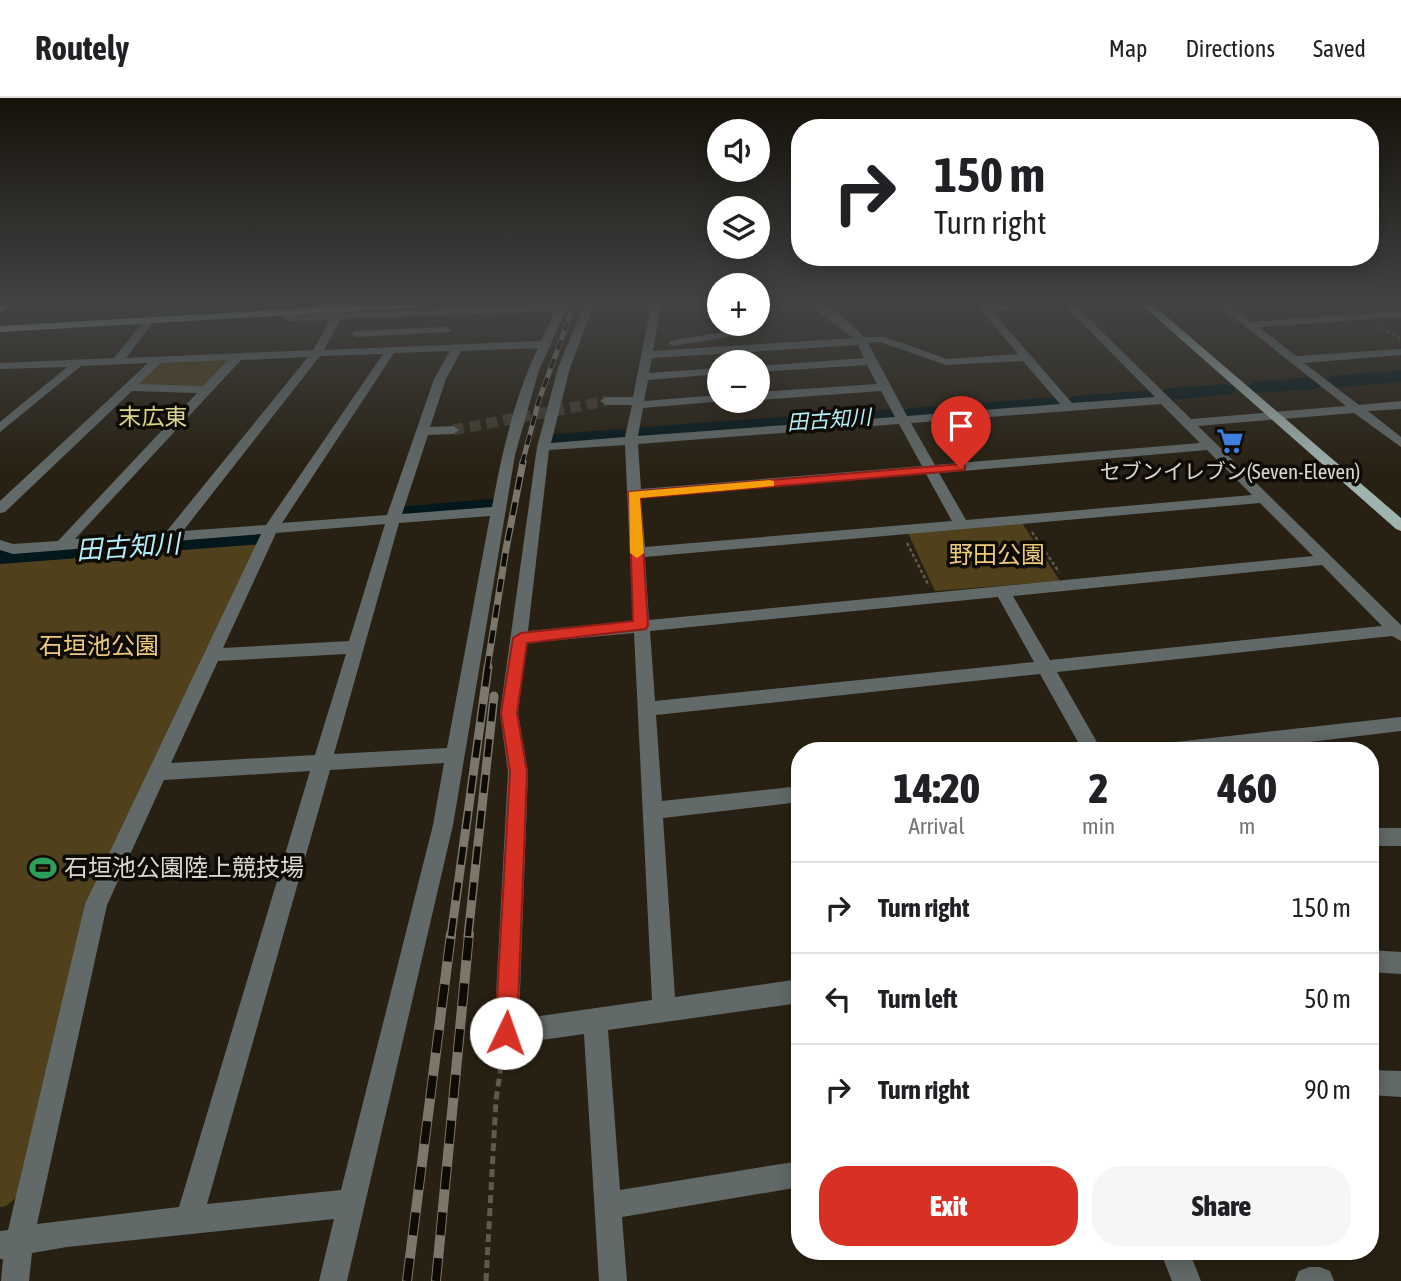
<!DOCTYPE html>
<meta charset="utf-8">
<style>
body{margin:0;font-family:"Asap Condensed","Noto Sans JP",sans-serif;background:#f6f6f6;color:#202124;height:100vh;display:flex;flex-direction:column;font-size:26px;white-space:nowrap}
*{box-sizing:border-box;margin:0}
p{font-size:23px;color:#757577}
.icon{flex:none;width:38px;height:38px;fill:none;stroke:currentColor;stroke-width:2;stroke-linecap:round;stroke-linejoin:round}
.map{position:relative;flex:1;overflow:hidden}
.sheet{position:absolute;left:791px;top:644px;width:588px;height:518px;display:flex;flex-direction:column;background:#fff;border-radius:28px;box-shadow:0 4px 18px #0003}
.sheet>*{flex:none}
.top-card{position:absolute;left:791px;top:21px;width:588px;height:147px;border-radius:28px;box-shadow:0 4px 18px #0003;background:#fff;color:#202124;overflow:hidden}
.tools{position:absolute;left:707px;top:21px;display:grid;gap:14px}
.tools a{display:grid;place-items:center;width:63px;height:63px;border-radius:50%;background:#fff;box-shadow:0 4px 18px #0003;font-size:35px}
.pin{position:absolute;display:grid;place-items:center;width:60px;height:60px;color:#fff;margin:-72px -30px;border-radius:50% 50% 50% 0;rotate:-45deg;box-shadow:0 0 7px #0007}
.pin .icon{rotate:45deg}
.me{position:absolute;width:77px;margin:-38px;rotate:3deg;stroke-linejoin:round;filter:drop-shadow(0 0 5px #0008)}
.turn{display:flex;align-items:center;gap:24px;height:147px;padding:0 28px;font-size:32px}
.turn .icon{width:91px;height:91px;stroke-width:2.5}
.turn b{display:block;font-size:49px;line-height:60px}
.eta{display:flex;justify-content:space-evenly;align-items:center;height:119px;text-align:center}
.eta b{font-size:42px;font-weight:800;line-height:49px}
.action{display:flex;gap:14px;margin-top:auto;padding:14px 28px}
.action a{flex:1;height:80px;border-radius:28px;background:#d93025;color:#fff;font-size:28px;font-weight:800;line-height:80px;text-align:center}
.action a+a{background:#f6f6f6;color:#202124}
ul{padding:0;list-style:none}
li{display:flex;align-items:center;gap:21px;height:91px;padding:0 28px;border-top:2px solid #e0e0e0}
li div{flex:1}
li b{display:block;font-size:26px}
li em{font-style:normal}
header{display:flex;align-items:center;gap:42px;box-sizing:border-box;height:98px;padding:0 35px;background:#fff;border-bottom:2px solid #e0e0e0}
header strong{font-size:33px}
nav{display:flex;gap:38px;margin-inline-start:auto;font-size:24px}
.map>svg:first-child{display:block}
</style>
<header>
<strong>Routely</strong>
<nav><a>Map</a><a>Directions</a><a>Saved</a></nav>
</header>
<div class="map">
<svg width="1401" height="1183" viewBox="0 0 1401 1183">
<rect width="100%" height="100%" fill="#282113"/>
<path fill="#51401c" d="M227,261L229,263L204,290L137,287L158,266L168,263Z
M1022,425L1060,483L935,493L908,435Z
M253,437L259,441L84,809L28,1090L6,1108L0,1109V458Z"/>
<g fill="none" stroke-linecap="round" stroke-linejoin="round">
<path fill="#03181c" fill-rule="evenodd" d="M1401,272V284L1332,290L1323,287L1314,291L1259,295L1252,293L1248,289L1252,285L1259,283L1314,279L1323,282L1332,278Z
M1225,286L1232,288L1236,292L1232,296L1169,302L1161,299L1151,304L1074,310L1065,307L1056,311L910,324L901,320L891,325L643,343L633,338L630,343L622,345L555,350L547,348L544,343L547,338L555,336L622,331L632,336L635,331L643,329L891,311L900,315L910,310L1056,299L1065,302L1074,298L1151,292L1159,295L1169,290Z
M492,401L501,404L505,409L501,414L407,424L398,422L394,416L398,410L407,408Z
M255,432L264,434L268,440L264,446L0,466V448Z"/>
<path stroke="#433c2f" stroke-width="11" stroke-dasharray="11 6" stroke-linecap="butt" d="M453,332L606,303"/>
<path stroke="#605a4e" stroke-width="2.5" stroke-dasharray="3.5 2.5" stroke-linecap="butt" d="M1382,229L1401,241
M1032,434L1059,474
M907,445L929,488"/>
<path stroke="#605a4e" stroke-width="5" stroke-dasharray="8 5" stroke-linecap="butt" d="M486,1183L496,1002L503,955"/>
<path fill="#616a68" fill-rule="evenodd" d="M560,207L567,210L539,272L515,357L453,727L347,1183H319L334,1121L67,1149L32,1155L29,1183H1L3,1161H0V1133L8,1132L85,806L261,436L13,456L0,452V442L13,446L58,443L197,295L132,293L5,414L0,415V403L148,265L81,268L0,334V324L67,269L0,271V265L114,260L146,220L150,219L155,222L126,260L313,252L330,222L289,223L279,215L284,212L292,217ZM555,213L541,243L324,252L341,221ZM538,250C514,300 502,355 492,409L402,416L428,337L453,336L459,332L453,328L430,329L446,281L461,253ZM450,253L434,281L387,417L282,425L394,255ZM383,256L266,427L183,433L320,258ZM308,259L166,434L75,441L241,262ZM228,262L203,288L139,286L161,265ZM490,418L447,650L334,656L399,425ZM385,426L349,543L223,550L276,435ZM346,556L315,657L171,665L218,563ZM444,665L433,727L341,1092L207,1106L330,672ZM310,673L179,1109L37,1126L107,807L164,682Z
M584,207H611L592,211L570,270L551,345L625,339L632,307H606L600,303L606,299H633L651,207H661L653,253L853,240L809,207C830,207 850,223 863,239H885L947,261L1018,256L977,207H1030L1025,210L992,213L1072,305L1155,299L1064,207H1075L1191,321L1346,308L1218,207H1229L1251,224L1401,213V219L1259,229L1296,258L1401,251V257L1304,265L1359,307L1401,303V311L1368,313L1401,339V349L1354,315L1198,328L1401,527V543L1392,538L1057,574L1102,653H1083L1040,576L656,617L662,703L800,688V704L663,720L675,899L800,881V905L608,932L620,1092L800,1063V1089L622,1119L627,1183H599L584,936L506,947L497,944L494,935L508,674L500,615L537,349L558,270ZM880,244L946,267L1023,263L1060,306L907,318L868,245ZM858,247L864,260L758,268V274L867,267L877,286L758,294V302L881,293L895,319L638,338L643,310L724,303H719V297L644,303L648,282L719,276V270L649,275L652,260ZM1161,306L1200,345L935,367L911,325ZM899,326L922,368L641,391L638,346ZM625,347L633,523L528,533L549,352ZM1207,352L1252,397L966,422L939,375ZM926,376L952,423L645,449L641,400ZM1260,405L1313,458L649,522L645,459ZM1322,467L1382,528L1050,562L1013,498ZM998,499L1034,564L655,603L650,533ZM634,535L652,902L519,921L528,674L518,615L526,545Z
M446,229L451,232L450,234L356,239L351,236L356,233Z
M742,231L746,232V236L673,248L668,245L673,242Z
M1401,619V633L1234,653H1157L1159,648L1166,645Z
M1370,730H1401V748H1370Z
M1370,852L1401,854V876L1370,874Z
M1370,972L1401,973V999L1370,997Z
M1160,1153H1189L1201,1183H1172Z
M1309,1169H1320L1330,1173L1334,1183H1295L1299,1173Z"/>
<path fill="#9fb3af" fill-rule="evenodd" d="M0,207H12L0,214Z
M360,207H418L413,210L0,234V228Z
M1142,207H1153L1401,420V433L1396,431Z"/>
<g stroke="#7c776b" stroke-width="5">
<path id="rail-far3" d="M522,366L539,302L574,207"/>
</g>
<g stroke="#7c776b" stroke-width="7">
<path id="rail-far2" d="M487,571L506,451L523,364"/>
</g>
<g stroke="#7c776b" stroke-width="9">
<path id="rail-far1" d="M451,838L488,569
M468,838L494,598"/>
</g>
<g stroke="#7c776b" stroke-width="10">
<path id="rail" d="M407,1183L451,836
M436,1183L469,836"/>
</g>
<use href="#rail-far3" stroke="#0e0b06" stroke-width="3.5" stroke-dasharray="10" stroke-linecap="butt"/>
<use href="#rail-far2" stroke="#0e0b06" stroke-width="4.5" stroke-dasharray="13" stroke-linecap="butt"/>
<use href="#rail-far1" stroke="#0e0b06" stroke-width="6" stroke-dasharray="18" stroke-linecap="butt"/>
<use href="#rail" stroke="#0e0b06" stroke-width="8" stroke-dasharray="23" stroke-linecap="butt"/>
</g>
<linearGradient id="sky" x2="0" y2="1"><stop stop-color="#16120a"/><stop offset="0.55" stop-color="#424344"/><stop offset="1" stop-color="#424344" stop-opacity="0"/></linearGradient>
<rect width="1401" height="373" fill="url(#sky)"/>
<path fill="#d93025" stroke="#8d1f18" stroke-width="2" d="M961,366L965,367V372L640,400L648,527L646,531L527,545L517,615L527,674L517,935L514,943L506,946L499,943L495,935L510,674L501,615L513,540L521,535L633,523L629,394Z"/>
<path fill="#f59e0b" d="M770,382L774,383V388L640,400L644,455L637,460L630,455L629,394Z"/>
<defs>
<g id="supermarket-bare" transform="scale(2.1)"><path d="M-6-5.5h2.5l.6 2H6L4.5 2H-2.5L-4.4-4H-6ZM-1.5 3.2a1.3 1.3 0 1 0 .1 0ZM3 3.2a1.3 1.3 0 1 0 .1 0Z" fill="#3f7fe0" stroke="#0e0b06" stroke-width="2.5" paint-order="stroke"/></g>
<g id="stadium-bare" transform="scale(2.1)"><path d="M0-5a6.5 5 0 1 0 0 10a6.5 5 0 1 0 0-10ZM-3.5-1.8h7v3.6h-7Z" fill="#2e9e5b" stroke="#0e0b06" stroke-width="2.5" paint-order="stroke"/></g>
</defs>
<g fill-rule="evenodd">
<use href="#supermarket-bare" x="1230" y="343"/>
<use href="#stadium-bare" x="43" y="770"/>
</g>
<g text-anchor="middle" stroke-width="7" stroke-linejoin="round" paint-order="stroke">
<g font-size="21" font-style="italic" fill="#b5f0fe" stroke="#0e0b06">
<text transform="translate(829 322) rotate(-4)" y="7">田古知川</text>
</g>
<g font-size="21" fill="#dbd7ce" stroke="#0e0b06">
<text x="1230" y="381">セブンイレブン(Seven-Eleven)</text>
</g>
<g font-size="23" fill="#dad687" stroke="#0e0b06">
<text x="153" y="327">末広東</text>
</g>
<g font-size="24" fill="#edc97c" stroke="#0e0b06">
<text x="997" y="465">野田公園</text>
<text x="99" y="556">石垣池公園</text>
</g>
<g font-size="24" fill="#dbd7ce" stroke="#0e0b06" text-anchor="start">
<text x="64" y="778">石垣池公園陸上競技場</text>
</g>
<g font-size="26" font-style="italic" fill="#b5f0fe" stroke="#0e0b06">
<text transform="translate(128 449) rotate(-4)" y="9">田古知川</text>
</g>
</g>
</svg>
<div class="tools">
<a><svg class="icon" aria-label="sound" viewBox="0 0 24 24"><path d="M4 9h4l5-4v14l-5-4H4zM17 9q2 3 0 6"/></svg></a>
<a><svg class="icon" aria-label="layers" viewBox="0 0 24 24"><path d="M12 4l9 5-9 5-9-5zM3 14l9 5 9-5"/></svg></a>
<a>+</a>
<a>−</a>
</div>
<div class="pin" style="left:961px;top:370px;background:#d93025"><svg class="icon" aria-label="arrive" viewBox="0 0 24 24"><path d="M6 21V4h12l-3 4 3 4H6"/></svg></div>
<svg class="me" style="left:506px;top:935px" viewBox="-20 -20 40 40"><circle r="19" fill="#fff"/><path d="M0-13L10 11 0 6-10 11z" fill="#d93025"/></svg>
<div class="top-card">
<div class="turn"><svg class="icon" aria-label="right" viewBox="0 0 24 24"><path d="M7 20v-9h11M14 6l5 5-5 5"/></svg><div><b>150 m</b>Turn right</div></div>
</div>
<section class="sheet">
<div class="eta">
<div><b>14:20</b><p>Arrival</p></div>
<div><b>2</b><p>min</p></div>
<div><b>460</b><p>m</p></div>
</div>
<ul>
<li><svg class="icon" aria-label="right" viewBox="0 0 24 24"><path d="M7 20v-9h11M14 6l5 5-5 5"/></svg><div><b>Turn right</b></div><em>150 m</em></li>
<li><svg class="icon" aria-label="left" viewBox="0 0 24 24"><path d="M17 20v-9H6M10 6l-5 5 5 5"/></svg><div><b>Turn left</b></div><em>50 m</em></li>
<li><svg class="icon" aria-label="right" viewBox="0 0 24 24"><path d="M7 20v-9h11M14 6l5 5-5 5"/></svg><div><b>Turn right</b></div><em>90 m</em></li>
</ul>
<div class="action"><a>Exit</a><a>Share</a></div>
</section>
</div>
